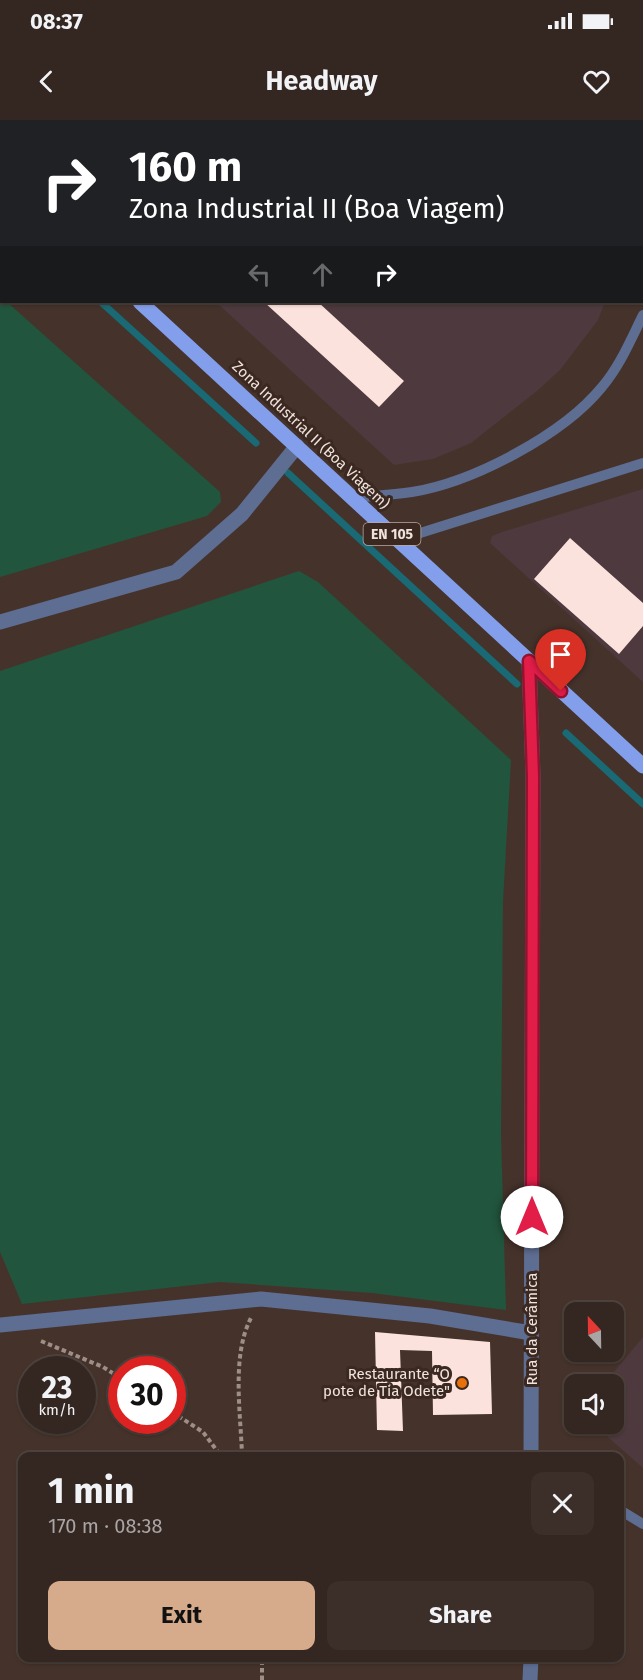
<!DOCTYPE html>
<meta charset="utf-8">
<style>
body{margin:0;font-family:"Fira Sans",sans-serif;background:#3c2e29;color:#f1f3f6;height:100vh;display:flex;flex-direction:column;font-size:22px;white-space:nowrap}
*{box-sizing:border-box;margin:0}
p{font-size:20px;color:#a9a5a5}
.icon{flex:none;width:33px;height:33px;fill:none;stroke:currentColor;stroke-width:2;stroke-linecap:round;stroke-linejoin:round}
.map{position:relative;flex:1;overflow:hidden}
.panel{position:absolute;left:18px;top:1332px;width:606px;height:210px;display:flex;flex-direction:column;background:#342620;border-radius:12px;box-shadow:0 2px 4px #0004,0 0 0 2px #4e433e}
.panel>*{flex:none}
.banner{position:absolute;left:0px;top:0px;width:644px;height:183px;box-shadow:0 2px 4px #0004,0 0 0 2px #4e433e;background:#202124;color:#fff;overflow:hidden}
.needle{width:39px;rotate:338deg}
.tools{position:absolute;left:564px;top:1182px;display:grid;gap:12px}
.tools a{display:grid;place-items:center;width:60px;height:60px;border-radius:12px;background:#342620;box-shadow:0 2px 4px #0004,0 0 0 2px #4e433e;font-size:30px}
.speed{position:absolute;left:18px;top:1236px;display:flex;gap:12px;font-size:30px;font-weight:700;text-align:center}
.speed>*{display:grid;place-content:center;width:78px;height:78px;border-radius:50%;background:#342620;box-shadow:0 2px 4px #0004,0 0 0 2px #4e433e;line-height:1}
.speed small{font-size:15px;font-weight:400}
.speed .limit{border:9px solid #d22;background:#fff;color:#111}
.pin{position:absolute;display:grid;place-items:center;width:51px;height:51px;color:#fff;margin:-62px -26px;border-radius:50% 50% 50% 0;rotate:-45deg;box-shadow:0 0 6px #0007}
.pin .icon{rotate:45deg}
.me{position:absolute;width:66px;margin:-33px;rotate:0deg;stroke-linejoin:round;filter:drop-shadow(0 0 4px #0008)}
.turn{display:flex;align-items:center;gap:21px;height:126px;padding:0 30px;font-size:27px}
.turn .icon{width:78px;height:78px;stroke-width:2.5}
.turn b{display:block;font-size:42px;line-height:51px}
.lanes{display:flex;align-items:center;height:57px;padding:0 30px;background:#0003;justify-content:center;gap:30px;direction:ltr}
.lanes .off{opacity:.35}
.round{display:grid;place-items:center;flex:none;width:63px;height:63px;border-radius:12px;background:#3c2e29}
.head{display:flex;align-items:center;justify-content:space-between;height:102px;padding:0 30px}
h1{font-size:36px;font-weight:700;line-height:45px}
.primary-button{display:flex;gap:12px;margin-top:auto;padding:12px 30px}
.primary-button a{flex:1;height:69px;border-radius:12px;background:#d6ab8b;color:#111;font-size:24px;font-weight:700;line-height:69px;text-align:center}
.primary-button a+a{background:#3c2e29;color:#f1f3f6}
.status{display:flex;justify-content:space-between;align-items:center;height:42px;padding:0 30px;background:#342620;direction:ltr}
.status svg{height:16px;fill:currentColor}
header{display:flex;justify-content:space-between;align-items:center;height:78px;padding:0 30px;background:#342620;font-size:27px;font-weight:700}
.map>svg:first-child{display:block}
</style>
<div class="status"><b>08:37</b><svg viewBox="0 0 49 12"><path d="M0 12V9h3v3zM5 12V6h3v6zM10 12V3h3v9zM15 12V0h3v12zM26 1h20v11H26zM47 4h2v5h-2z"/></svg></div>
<header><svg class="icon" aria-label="back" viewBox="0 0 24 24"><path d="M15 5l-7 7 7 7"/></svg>Headway<svg class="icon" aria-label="heart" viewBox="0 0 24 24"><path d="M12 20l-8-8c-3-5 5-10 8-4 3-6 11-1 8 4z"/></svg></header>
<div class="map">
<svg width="643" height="1560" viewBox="0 0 643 1560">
<rect width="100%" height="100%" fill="#45332b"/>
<path fill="#4d393e" d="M21,0H643V73L642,76V2Z
M216,182H605L598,200L560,250L537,271L471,323L433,339L394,345Z
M643,369V562L490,423L492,416L502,412Z
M643,1217V1348L593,1304H614V1264H604Z"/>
<path fill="#22553d" d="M0,176L2,182H7L220,372L221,382L207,396L0,457Z
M299,451L318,462L511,640L503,781L501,1014L506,1190L372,1173L220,1162L22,1184L0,1132V551Z"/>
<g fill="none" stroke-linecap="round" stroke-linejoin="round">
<path stroke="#196a75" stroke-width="7" d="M0,89L2,91
M101,182L256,323
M288,353L517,564
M566,613L643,684"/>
</g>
<path fill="#fce2dc" d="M264,182H318L404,261L379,287Z
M570,418L643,483V506L619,534L534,459Z
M375,1212L490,1222L492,1294L433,1295L432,1231L400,1230L403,1311L377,1310Z"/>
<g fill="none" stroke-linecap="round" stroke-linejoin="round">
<path stroke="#9d8e87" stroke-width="4" stroke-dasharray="4.5 3" stroke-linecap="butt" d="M41,1221L103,1247L122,1259
M172,1292L203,1312L221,1336
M242,1336C241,1295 231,1236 251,1198
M262,1560V1538"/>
<path stroke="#5e6d92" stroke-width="10" d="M116,0L118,2
M360,0L361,2
M239,2L240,0
M593,2L594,0
M352,378C372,376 392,375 412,372C473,362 563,315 602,267C620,246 631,219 643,195
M398,420L643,343
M620,1390L643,1404"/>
<path stroke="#5e6d92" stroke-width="15" d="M0,502L176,452L242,394L297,326
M529,541L533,656L531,1336
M0,1205L261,1179L430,1196L531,1213
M530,1560L531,1538"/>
<path stroke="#839feb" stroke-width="15" d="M0,52L2,53
M140,182L643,646"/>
</g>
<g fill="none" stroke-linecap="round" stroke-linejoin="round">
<g stroke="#92132f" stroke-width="15">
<path id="route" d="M532,1097L533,656L529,541L561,571"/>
</g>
<use href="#route" stroke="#e11d48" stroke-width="10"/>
</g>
<circle fill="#e8710a" stroke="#3b2921" stroke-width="2" cx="462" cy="1263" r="6"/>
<g text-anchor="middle" stroke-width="6" stroke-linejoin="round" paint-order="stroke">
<rect fill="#3b2921" stroke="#baaba5" stroke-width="1.5" x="363.5" y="403" width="57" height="22" rx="4.5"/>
<g font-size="14" font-weight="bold" fill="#f0e3de">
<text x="392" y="419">EN 105</text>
</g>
<g font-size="15" fill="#f0e3de" stroke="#3b2921">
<text transform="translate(311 315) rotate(43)" y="5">Zona Industrial II (Boa Viagem)</text>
<text transform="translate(532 1209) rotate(-90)" y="5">Rua da Cerâmica</text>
</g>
<g font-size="15" fill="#f0e3de" stroke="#3b2921" text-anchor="end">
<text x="450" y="1259">Restaurante “O<tspan x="450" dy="17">pote de Tia Odete"</tspan></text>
</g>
</g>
</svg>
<div class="tools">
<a><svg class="needle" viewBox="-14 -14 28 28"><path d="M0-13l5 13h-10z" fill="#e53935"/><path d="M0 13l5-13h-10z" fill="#a9a5a5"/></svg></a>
<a><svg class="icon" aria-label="sound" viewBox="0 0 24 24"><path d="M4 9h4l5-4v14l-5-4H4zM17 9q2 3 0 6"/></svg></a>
</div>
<div class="speed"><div>23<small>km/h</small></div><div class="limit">30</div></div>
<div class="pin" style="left:561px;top:571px;background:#d93025"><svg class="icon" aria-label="arrive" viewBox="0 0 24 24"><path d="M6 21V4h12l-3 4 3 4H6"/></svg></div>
<svg class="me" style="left:532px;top:1097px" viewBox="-20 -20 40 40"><circle r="19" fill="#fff"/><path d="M0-13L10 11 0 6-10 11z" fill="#e11d48"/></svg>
<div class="banner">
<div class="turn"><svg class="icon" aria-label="right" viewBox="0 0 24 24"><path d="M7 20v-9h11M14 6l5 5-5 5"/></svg><div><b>160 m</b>Zona Industrial II (Boa Viagem)</div></div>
<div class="lanes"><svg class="icon off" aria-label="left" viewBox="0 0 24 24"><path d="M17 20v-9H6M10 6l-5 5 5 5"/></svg><svg class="icon off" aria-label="ahead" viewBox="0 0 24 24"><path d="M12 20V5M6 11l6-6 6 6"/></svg><svg class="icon" aria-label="right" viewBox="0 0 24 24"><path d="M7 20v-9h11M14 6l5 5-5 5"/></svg></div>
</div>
<section class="panel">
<div class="head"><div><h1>1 min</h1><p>170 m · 08:38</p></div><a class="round"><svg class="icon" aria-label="close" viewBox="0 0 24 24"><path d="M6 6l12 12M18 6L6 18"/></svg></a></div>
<div class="primary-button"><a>Exit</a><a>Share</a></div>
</section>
</div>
